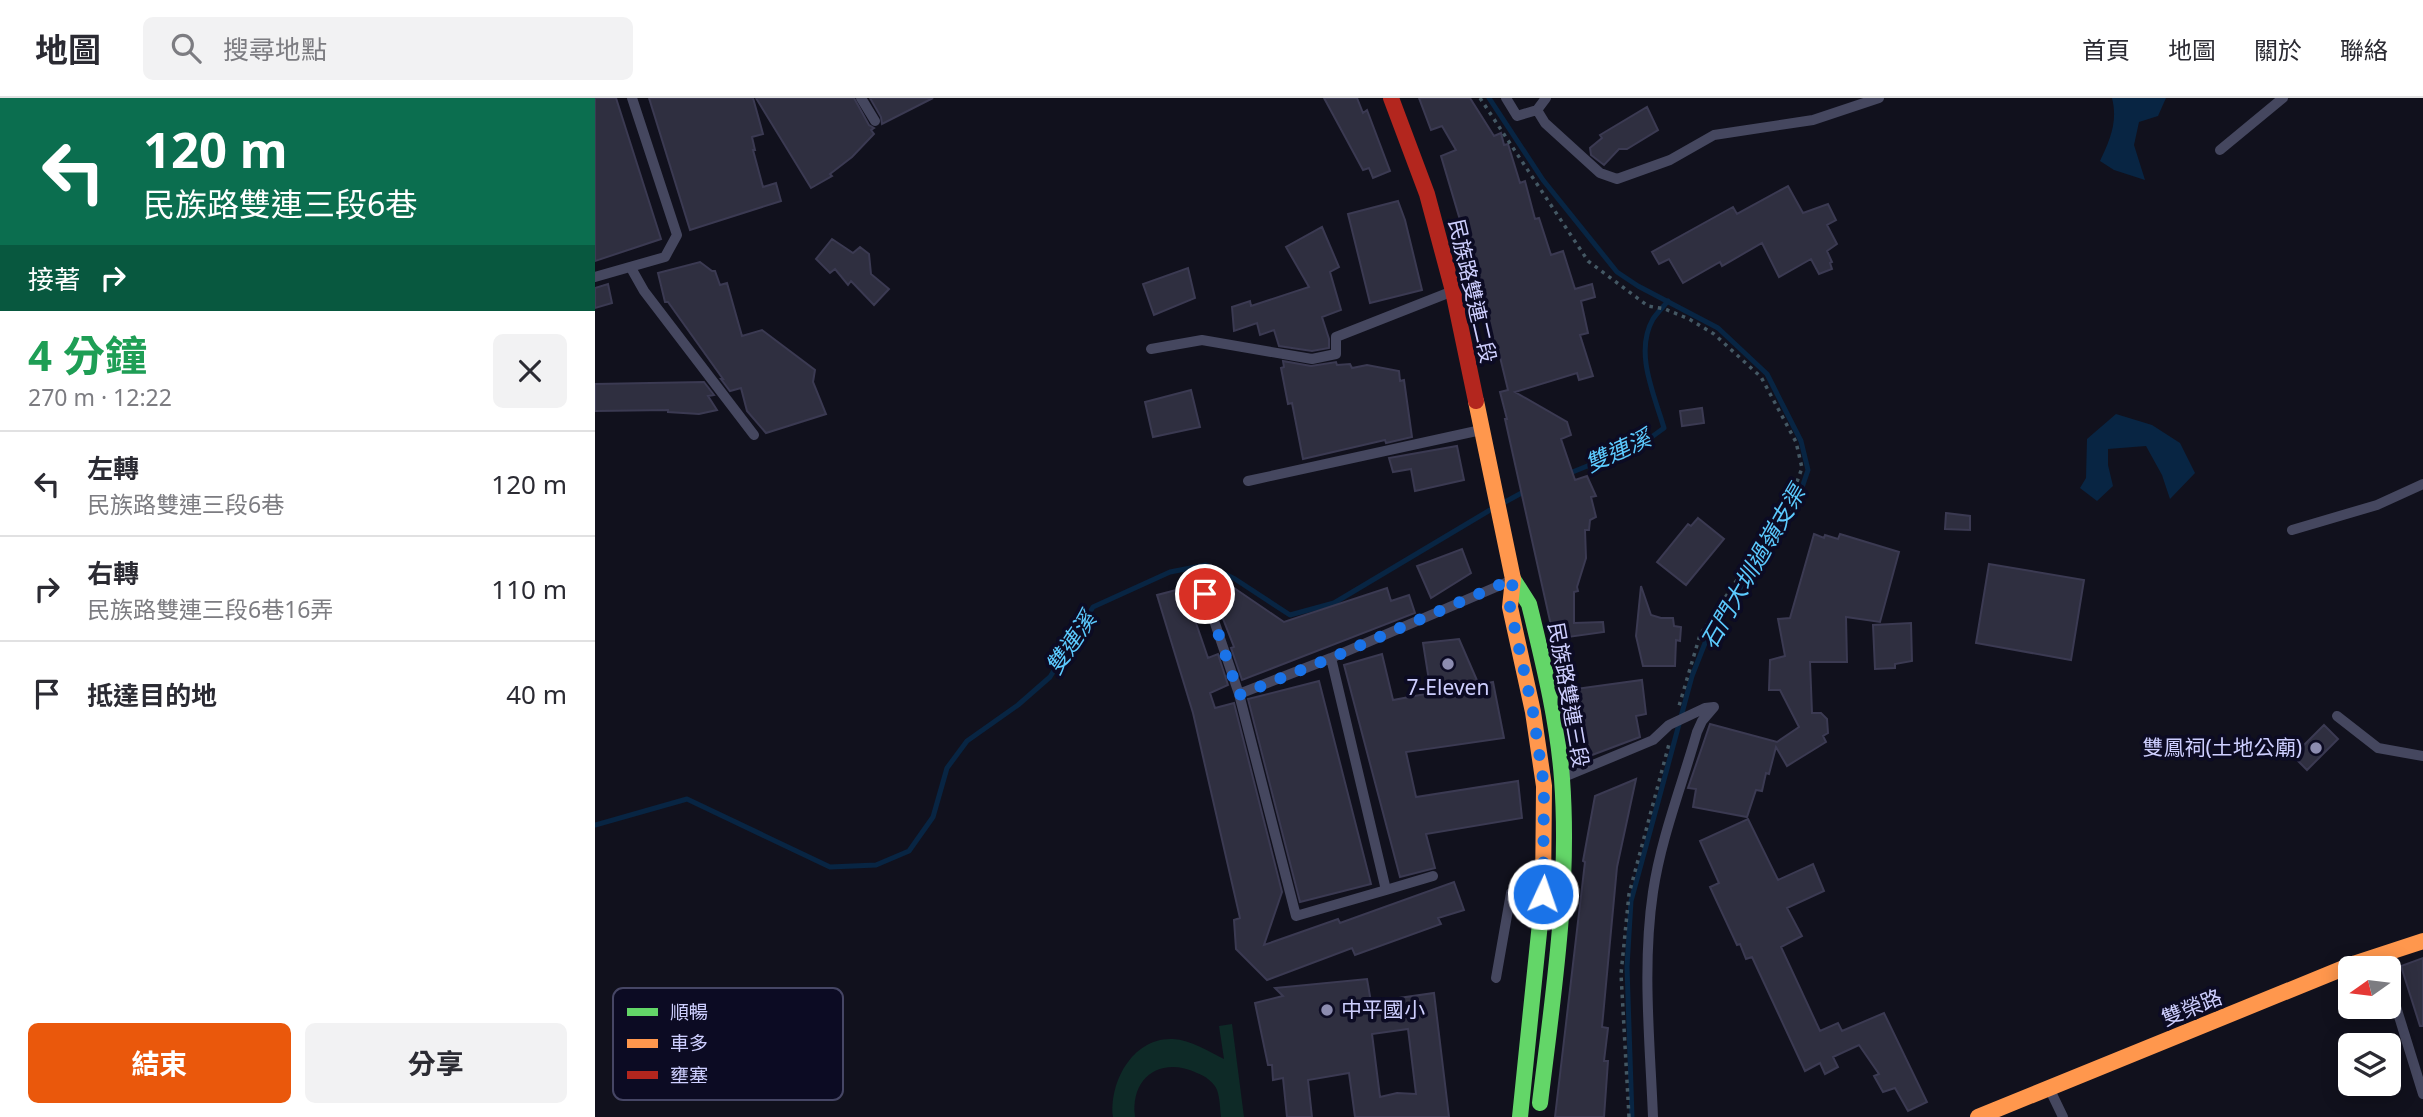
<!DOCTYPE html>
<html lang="zh-TW">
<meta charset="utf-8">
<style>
body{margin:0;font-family:"Noto Sans","Noto Sans TC",sans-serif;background:#f2f2f3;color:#2b2b33;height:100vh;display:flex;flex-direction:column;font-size:26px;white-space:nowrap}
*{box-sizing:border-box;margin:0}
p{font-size:23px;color:#7c7c81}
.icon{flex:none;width:38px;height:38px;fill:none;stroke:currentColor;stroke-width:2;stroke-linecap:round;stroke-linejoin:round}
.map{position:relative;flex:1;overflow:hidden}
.details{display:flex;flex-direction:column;background:#fff;width:595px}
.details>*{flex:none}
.top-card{background:#0b6e4f;color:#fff;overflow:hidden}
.needle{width:46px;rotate:256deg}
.controls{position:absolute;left:1743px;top:858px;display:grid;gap:14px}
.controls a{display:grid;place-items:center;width:63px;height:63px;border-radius:10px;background:#fff;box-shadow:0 4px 18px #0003;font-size:35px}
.pin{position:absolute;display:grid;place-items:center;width:60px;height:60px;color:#fff;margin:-30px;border:4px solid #fff;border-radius:50%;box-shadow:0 2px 7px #0007}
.me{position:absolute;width:77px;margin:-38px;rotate:3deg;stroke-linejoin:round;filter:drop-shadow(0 0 5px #0008)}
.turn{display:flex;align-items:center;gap:24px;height:147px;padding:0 28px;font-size:32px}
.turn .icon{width:91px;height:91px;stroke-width:2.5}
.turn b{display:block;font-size:49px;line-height:60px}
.then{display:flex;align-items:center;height:66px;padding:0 28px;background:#0003;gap:14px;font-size:26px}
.round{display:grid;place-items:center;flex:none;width:74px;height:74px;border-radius:10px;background:#f2f2f3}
.head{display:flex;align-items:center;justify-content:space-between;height:119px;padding:0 28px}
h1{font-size:42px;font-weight:700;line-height:52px;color:#1e9e55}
.primary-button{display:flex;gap:14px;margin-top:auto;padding:14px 28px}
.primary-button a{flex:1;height:80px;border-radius:10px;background:#ea580c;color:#fff;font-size:28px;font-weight:700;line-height:80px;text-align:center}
.primary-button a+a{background:#f2f2f3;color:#2b2b33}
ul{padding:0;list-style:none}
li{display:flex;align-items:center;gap:21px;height:105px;padding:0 28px;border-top:2px solid #e1e1e2}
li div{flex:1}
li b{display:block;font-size:26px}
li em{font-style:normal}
header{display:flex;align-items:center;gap:42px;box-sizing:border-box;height:98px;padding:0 35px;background:#fff;border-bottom:2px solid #e1e1e2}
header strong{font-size:33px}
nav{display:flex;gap:38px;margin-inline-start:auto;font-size:24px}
.search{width:490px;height:63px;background:#f2f2f3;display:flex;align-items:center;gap:18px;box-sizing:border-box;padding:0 24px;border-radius:10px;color:#7c7c81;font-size:26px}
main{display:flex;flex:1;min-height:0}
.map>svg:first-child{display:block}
</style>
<header>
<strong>地圖</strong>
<div class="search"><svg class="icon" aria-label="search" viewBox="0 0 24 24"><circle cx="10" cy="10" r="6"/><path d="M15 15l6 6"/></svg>搜尋地點</div>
<nav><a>首頁</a><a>地圖</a><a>關於</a><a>聯絡</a></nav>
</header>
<main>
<section class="details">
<div class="top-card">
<div class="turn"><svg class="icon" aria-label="left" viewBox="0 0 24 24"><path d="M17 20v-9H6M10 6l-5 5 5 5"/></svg><div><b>120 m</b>民族路雙連三段6巷</div></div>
<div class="then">接著<svg class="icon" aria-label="right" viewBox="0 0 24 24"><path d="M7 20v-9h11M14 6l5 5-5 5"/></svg></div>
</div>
<div class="head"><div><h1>4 分鐘</h1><p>270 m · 12:22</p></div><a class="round"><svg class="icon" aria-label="close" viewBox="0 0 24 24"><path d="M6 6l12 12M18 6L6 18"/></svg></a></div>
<ul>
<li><svg class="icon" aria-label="left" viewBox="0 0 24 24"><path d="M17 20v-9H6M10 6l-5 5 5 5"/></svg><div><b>左轉</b><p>民族路雙連三段6巷</p></div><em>120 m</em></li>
<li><svg class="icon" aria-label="right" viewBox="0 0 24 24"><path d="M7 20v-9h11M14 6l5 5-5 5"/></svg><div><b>右轉</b><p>民族路雙連三段6巷16弄</p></div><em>110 m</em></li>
<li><svg class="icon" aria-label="arrive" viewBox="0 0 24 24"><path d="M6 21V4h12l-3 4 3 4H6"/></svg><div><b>抵達目的地</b></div><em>40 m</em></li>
</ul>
<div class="primary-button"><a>結束</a><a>分享</a></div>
</section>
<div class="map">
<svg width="1828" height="1019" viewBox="0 0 1828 1019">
<rect width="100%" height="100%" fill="#11111d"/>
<path fill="#0e2a27" d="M637,926L649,1019H626C625,1011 625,1000 622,992C619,984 610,978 602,975C566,958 535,979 540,1019H518C514,984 538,939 578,941C596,942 613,953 629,961L624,928Z"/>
<path fill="#082543" d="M1517,0H1571L1563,18L1544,24L1539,47L1550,82L1519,72L1505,63C1515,42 1523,24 1517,0Z
M1521,316L1557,327L1585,345L1600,375L1575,401L1567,377L1551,348L1513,351V367L1518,388L1502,403L1485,390L1491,380L1492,341Z"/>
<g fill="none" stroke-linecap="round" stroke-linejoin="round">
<path stroke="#082543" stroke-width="5" d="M894,0L948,82L1022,174L1043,188L1123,230L1172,276L1206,343L1213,372L1202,404L1112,540L1097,578L1063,704L1036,803L1032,869L1037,1019
M970,377L1047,346L1069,330C1059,296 1039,254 1058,221C1062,215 1068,209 1073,203
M910,404L932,392
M0,727L92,701L235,769L281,767L314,753L338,719L352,670L372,643L423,607L455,579L498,509L575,474L611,467L640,481L695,517L739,505L895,412"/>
</g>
<path fill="#2f2f40" stroke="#3b3a52" stroke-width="2" fill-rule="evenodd" d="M0,0H21L66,141L0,163Z
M54,0H158L168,36L157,39L160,52H158L168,89L181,85L186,103L95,132Z
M161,0H259L274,27L279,30L276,32L279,36L257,59L235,76L237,78L216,90Z
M275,0H338L287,26L286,19Z
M729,0H762L768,15L772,12L795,73L778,80L774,70L768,72Z
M824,0H875L899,38L906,35L909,47L913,46L925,85L930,83L940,121L944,120L956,157L968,153L980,191L997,186L1000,199L986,203L993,235L985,237L998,278L984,282L982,275L920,294L972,324L976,337L966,341L980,382L992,378L1001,398L996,399L1001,419L995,422L994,432H990L991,460L982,489L983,493L979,494V525L1008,524L1009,534L959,541L910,321H912L905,294L913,292L905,259L899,261L876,170L879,169L846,58L861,52L847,28L836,32Z
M1052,9L1063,32L1032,51H1024L1009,67L996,57L995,50L1007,40L1005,37Z
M1193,88L1208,115L1233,106L1241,122L1232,127L1242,146L1232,153L1237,164L1235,165L1237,171L1224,176L1216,161L1184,179L1167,145L1127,168L1125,164L1088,185L1074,161L1064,166L1057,154L1138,109L1142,116Z
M803,103L810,122L827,192L775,205L753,116Z
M727,129L744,169L735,174L746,212L727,219L734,241V250L717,253L684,248L679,232L665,237L662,225L639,233L637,209L655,203L656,208L714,189L691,149Z
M237,141L258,155L265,149L274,156L276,176L294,191L279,207L256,183L253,187L240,171L235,175L221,161Z
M105,164L117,173H120L125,187L132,185L147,238L167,232L220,272L218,284L231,316L171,335L152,313L146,290L135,293L126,281H128L73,204H70L63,175Z
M593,170L600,200L559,217L548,186Z
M13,186L17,205L0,210V190Z
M688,263L716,268L741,264L742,267L755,266L757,270L772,267L804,273L805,283L809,282L817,339L791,345L790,342L708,361L697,305L693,306L686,270L689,269Z
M109,284L119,297L113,298L122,312L104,316L73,314V312L0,313V286Z
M596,292L605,329L558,339L550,304Z
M1107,310L1109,325L1087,328L1085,313Z
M862,348L869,382L820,393L816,371L798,374L794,360Z
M1351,415L1375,418V432L1350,431Z
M1103,420L1129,441L1091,487L1062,464L1093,426L1096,428Z
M1219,436L1229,440L1230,437L1243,441L1245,436L1304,454L1285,524L1251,519L1252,564H1215L1217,615H1226L1232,621L1233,635L1228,638L1231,644L1192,668L1181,649L1174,676L1171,675L1167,693L1161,692L1152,719L1098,709L1101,691L1093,690L1115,626L1182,644L1204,629L1185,592H1174L1175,562L1190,558L1183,521L1195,520Z
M867,451L876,475L836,500L822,468Z
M1394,466L1489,482L1476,562L1381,545Z
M1046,488L1056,517L1066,520H1078L1079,528L1086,529L1085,543L1081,542L1080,568H1048L1041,538Z
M589,490L613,560L623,556L633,587L615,595L620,610L639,605L687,794L669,847L743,821L745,825L859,784L869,812L843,820L846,826L760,857L757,850L672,882L641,851L639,822L645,820L598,615L562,497Z
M616,490H639L689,524L792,490L796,503L814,497L820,515L647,582L636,550L639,549Z
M1316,525L1317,563L1300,566V570L1280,571L1278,527Z
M864,541L884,587L898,584L909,640L811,654L821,699L923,683L927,720L831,736L840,770L805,779L749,567L787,556L798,602L836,595L828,545Z
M1047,582L1051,616L1041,618L1045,639L981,663L979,643L981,642L973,592Z
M724,583L776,786L705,804L653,601Z
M1729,627L1743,641L1712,672L1698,658Z
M1041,681L1022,769L1007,929L1013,930L1009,963H1013L1009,1019H960L990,764L988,763L1000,698Z
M1153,721L1183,782L1218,766L1229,793L1192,810L1207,838L1186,849L1225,933L1243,925L1247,933L1289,915L1332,1004L1313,1013L1300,990L1288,994L1279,978L1284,976L1264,947L1238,959L1243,969L1230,976L1225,965L1210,973L1157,859L1151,861L1145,846L1142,847L1115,789L1124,785L1105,743Z
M1828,860V928H1825L1806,868Z
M772,881L776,904L839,895L854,1019H760L754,975L713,982L717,1019H692L688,980L678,982L677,967H673L660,905L688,898L680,890ZM813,931L821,996L802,995L785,999L777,936Z"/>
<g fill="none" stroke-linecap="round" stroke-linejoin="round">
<path stroke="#445864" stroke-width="3.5" stroke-dasharray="3.5 5" stroke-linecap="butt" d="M885,0L993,163L1053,208L1070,211L1094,221L1119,236L1166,279L1201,344L1207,370L1195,403L1105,537L1084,608
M1034,1019L1026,876L1034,796L1074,646"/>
<path stroke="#45475f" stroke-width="10" d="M266,0L280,23
M911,0L922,18L942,12L950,25L1005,75L1022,81L1075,62L1119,37L1218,22L1284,0
M942,12L951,0
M1625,52L1688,0
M36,170L49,193L159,337
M0,179L70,159L82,137L37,0
M556,251L607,242L717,261L741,256V239L858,193
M653,383L886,332
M1697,432L1782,407L1828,386
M610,496L644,596L701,818L791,792L736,560
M644,596L736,560L915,483
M1742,618L1783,650L1828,658
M969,679L1058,642L1074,627L1110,610L1119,609
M791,792L838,778
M901,880L916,795L946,796
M1794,886L1828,996
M1455,992L1468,1019
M1058,1019C1055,945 1047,868 1058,794C1066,740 1087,687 1102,634L1107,623L1119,609"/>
<path stroke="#63d668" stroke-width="16" d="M918,481L934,506L937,518C950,572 963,626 967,681C975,789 958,898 945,1005
M925,1019L948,796"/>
<path stroke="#ff974d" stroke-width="16" d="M881,303L918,481L915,509L938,614L949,688L948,796
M1383,1019L1761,865L1828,843"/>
<path stroke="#b3261e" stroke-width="16" d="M796,0L832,96L858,193L881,303"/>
</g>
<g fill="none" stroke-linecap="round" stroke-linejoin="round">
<path stroke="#1a73e8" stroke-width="12" stroke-dasharray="0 21.6" d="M610,496L644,597L736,560L918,481L915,509L938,614L949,688L948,796"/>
</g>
<g fill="#8c8cb0" stroke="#0c0b23" stroke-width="2.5">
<circle cx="853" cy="566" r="7"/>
<circle cx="1721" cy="650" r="7"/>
<circle cx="732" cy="912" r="7"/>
</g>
<g text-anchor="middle" stroke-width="7" stroke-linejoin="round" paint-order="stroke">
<g font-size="21" fill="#cecfff" stroke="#0c0b23">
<text transform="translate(877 193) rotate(77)" y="7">民族路雙連二段</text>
<text transform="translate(973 597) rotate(80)" y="7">民族路雙連三段</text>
<text transform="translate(1597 910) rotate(-22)" y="7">雙榮路</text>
</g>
<g font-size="21" fill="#cecfff" stroke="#0c0b23">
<text x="853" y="597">7-Eleven</text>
<text x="1707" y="657" text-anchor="end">雙鳳祠(土地公廟)</text>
<text x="746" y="919" text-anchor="start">中平國小</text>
</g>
<g font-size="23" font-style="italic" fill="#5ccbff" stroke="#0c0b23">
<text transform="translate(1023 353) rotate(-25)" y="8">雙連溪</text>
<text transform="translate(1158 469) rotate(-60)" y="8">石門大圳過嶺支渠</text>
<text transform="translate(476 545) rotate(-56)" y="8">雙連溪</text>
</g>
</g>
<rect x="18" y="890" width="230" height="112" rx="10" fill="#0c0b23" stroke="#464665" stroke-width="2"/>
<rect x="32" y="910" width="31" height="8" fill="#63d668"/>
<rect x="32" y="941" width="31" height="9" fill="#ff974d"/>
<rect x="32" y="973" width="31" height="8" fill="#b3261e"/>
<g font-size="19" fill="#cecfff">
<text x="75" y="921">順暢</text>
<text x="75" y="952">車多</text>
<text x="75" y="984">壅塞</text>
</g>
</svg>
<div class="controls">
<a><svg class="needle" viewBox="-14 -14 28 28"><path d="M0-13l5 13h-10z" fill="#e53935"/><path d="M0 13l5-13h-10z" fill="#7c7c81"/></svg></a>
<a><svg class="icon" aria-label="layers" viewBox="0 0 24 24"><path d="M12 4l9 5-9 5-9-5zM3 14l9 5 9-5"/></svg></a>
</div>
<div class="pin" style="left:610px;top:496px;background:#d93025"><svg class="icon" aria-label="arrive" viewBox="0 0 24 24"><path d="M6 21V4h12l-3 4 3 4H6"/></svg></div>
<svg class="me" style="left:948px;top:796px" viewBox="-20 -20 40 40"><circle r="17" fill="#1a73e8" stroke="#fff" stroke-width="3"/><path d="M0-11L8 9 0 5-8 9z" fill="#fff"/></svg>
</div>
</main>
